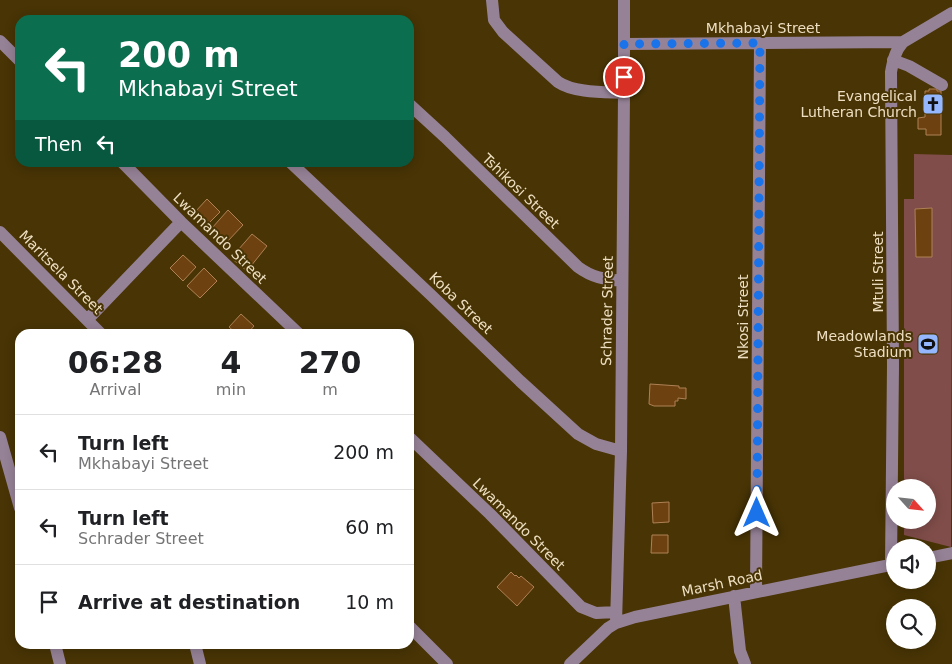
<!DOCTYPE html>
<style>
body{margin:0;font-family:"DejaVu Sans",sans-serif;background:#f6f6f6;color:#202124;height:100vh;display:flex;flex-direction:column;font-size:19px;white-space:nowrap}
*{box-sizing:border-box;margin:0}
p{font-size:16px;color:#757577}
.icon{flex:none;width:28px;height:28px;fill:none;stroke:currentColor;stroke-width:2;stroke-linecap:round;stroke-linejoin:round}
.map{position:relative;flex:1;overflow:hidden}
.details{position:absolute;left:15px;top:329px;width:399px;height:320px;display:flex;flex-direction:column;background:#fff;border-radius:15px;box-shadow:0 2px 12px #0003}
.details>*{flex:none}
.top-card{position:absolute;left:15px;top:15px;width:399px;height:152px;border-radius:15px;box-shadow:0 2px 12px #0003;background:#0b6e4f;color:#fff;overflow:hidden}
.needle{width:32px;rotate:117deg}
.tools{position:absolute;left:886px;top:479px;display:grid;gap:10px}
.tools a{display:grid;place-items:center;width:50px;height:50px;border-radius:50%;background:#fff;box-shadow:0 2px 12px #0003;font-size:25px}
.pin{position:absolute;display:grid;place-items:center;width:42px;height:42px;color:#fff;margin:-21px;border:2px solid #fff;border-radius:50%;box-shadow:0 1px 5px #0007}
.me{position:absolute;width:55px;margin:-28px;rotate:0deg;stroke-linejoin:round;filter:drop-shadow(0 0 4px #0008)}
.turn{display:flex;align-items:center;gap:18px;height:105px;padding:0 20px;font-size:22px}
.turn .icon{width:65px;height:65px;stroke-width:2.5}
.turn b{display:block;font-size:35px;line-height:42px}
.then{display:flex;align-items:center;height:48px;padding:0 20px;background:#0003;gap:10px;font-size:19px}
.eta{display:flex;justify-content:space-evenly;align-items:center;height:85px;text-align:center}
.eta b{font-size:30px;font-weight:800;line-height:35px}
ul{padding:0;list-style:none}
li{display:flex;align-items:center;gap:15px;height:75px;padding:0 20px;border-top:1px solid #e0e0e0}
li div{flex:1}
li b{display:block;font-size:19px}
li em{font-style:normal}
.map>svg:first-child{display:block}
</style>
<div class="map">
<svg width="952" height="664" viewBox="0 0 952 664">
<rect width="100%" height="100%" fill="#483405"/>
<path fill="#804d4a" d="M914,154L952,155L951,547L904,535V520H928V488L904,487V199H914Z"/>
<path fill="#6d4210" stroke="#af8155" d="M929,89H937V91H941V135H926V129H918V118L925,117V91H929Z
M207,199L220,212L208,224L195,212Z
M932,208V257H916L915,209Z
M228,210L243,225L227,242L212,228Z
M252,234L267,246L247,271L231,258Z
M183,255L196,267L183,281L170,268Z
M204,268L217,281L200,298L187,286Z
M241,314L254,326L247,334H237L229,327Z
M650,384L679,386V388H686V399L678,398V401H675V406H654L649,404Z
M669,502V522L653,523L652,503Z
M652,535H668V553H651Z
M511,572L515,576L516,575L519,578L521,576L534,587L517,606L497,587Z"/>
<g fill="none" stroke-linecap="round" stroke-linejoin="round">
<path stroke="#968297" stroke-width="12" d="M492,0L494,20L503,32L558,82C574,93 605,92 624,93
M0,41L20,61
M624,44L903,42
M893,60L909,66L942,85
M409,104L445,137L578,267C593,278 604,279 622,281
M122,162L181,222L299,334
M290,162L432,296L520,381L578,434L596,444L621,451
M0,232L101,334
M87,320L181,222
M0,437L20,508
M409,437L490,514L581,607L596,613L616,612
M928,558L952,553
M891,565L893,365L891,72C893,61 895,51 903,42L952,13
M756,591L760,43
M734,596L740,651L745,664
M616,623L621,451L624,93V0
M409,626L447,664
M55,644L60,664
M195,644L200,664
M570,664L608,628L616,623L635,617L895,564"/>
</g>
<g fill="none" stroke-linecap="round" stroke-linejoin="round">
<path stroke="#1a73e8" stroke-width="9" stroke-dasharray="0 16.2" d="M624,77V44L760,43L757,513"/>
</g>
<defs>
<g id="church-square" transform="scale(1.125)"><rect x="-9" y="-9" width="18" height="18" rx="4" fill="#95b7fd" stroke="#483405"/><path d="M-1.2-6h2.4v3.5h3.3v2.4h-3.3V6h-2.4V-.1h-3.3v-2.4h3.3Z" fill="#111"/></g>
<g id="stadium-square" transform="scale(1.125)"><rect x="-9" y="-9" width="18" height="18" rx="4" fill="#95b7fd" stroke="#483405"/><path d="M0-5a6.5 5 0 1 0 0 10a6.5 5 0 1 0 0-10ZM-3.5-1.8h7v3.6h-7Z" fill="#111"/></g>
</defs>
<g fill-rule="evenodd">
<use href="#church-square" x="933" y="104"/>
<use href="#stadium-square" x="928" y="344"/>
</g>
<g text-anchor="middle" stroke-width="4" stroke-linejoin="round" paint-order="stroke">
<g font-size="14" fill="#eedfc2" stroke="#483405">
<text x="763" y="33">Mkhabayi Street</text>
<text transform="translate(521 191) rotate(44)" y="5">Tshikosi Street</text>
<text transform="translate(220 238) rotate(44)" y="5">Lwamando Street</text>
<text transform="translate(61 272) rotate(45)" y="5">Maritsela Street</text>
<text transform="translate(878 272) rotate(-90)" y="5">Mtuli Street</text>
<text transform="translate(461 303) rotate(44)" y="5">Koba Street</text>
<text transform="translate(607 311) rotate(-89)" y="5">Schrader Street</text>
<text transform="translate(743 317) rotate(-90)" y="5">Nkosi Street</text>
<text transform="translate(519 524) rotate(45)" y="5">Lwamando Street</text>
<text transform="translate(722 583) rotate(-12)" y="5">Marsh Road</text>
</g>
<g font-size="14" fill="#eedfc2" stroke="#483405" text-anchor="end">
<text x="917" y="101">Evangelical<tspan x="917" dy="16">Lutheran Church</tspan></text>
<text x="912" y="341">Meadowlands<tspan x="912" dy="16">Stadium</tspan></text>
</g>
</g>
</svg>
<div class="tools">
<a><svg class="needle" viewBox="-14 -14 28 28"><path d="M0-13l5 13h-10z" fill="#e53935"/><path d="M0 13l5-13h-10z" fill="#757577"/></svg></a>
<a><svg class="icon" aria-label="sound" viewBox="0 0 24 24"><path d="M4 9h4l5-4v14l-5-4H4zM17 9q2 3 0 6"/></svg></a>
<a><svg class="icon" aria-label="search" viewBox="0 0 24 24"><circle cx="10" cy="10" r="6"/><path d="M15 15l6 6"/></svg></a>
</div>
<div class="pin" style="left:624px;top:77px;background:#d93025"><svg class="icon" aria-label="arrive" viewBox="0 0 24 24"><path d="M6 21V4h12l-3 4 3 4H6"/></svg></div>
<svg class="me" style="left:757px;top:513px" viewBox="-20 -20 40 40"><path d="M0-17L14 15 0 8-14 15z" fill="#1a73e8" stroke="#fff" stroke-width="4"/></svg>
<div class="top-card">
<div class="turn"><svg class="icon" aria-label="left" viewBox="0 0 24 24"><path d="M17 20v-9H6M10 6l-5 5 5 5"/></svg><div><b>200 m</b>Mkhabayi Street</div></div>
<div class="then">Then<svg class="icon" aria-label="left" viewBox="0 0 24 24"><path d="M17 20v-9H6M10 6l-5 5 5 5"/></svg></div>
</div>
<section class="details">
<div class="eta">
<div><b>06:28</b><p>Arrival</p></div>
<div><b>4</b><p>min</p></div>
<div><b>270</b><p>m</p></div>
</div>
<ul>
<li><svg class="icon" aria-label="left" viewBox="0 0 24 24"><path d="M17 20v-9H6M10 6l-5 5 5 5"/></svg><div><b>Turn left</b><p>Mkhabayi Street</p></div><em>200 m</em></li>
<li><svg class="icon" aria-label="left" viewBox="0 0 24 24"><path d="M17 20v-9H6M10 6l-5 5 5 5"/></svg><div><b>Turn left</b><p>Schrader Street</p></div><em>60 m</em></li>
<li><svg class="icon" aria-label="arrive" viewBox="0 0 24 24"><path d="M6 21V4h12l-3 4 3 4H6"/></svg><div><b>Arrive at destination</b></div><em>10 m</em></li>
</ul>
</section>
</div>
